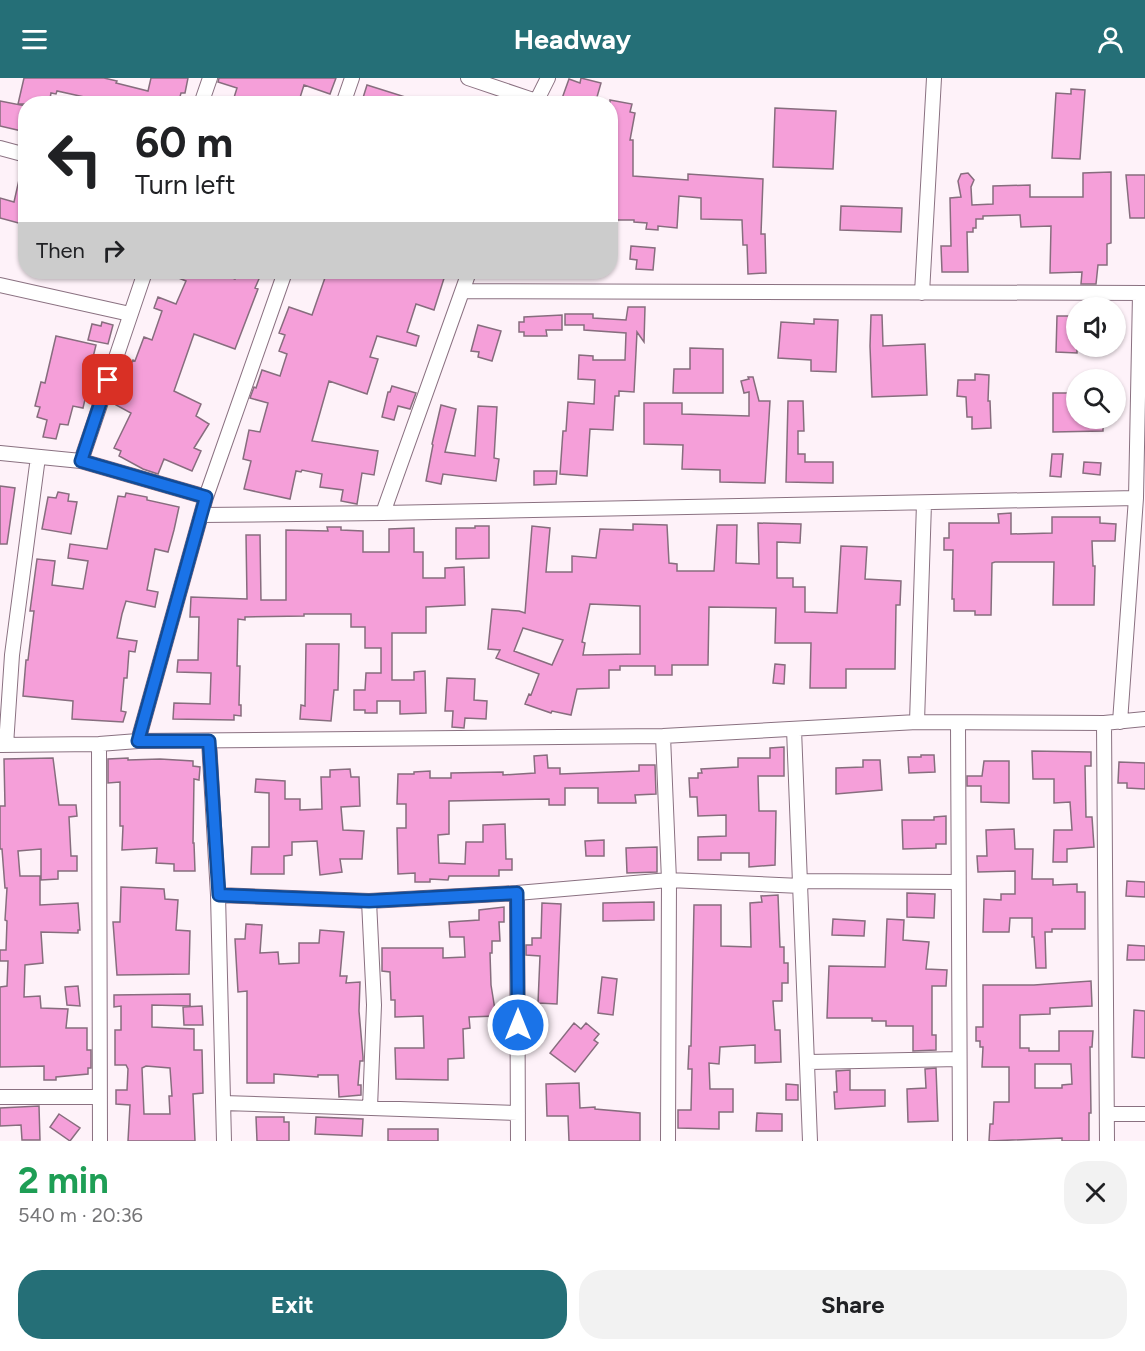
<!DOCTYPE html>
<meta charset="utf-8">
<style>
body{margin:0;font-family:Figtree,sans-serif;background:#f2f2f2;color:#202124;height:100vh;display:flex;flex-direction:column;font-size:22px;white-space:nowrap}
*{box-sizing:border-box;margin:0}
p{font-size:20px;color:#757577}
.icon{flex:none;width:33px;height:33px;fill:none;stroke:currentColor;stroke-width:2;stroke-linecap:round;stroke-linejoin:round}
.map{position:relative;height:1063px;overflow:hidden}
.details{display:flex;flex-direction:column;background:#fff;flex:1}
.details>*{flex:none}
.top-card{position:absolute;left:18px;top:18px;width:600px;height:183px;border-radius:24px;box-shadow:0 2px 4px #0004;background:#fff;color:#202124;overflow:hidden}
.fabs{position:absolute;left:1066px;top:219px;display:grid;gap:12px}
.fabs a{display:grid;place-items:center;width:60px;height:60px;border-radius:50%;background:#fff;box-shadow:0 2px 4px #0004;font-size:30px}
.pin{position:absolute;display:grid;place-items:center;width:51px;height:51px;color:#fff;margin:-26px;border-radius:12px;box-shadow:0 3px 9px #0006}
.me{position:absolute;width:66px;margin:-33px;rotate:0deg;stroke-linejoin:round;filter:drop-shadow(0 0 4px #0008)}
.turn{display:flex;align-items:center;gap:21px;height:126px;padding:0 18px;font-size:27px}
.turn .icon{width:78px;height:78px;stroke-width:2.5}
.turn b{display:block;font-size:42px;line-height:51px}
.then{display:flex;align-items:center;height:57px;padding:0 18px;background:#0003;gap:12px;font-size:22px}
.round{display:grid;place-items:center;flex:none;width:63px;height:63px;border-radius:24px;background:#f2f2f2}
.head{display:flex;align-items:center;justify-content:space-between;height:102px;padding:0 18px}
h1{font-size:36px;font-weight:700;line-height:45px;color:#1e9e55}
.action{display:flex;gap:12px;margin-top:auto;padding:12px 18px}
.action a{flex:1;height:69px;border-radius:24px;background:#256f77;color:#fff;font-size:24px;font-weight:700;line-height:69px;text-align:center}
.action a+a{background:#f2f2f2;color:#202124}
header{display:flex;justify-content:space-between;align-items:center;height:78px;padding:0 18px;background:#256f77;color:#fff;font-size:27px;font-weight:700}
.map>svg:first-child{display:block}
</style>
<header><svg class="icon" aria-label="menu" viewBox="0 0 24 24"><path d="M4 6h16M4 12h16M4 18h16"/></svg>Headway<svg class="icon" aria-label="person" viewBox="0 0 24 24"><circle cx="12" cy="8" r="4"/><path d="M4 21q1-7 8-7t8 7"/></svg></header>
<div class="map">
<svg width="1145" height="1063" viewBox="0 0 1145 1063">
<rect width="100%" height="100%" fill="#fef2f9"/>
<path fill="#f59fd9" stroke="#876d7e" stroke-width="1.5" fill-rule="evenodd" d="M24,0H104L117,3L116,5L148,13L151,0H188L185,15H181L178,26H124L112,23L111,25L57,13L56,16L51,15L49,26H18Z
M219,0H336L330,16L304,7L298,26H232L237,10L218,4Z
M581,0L601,5L595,26H560L569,1L580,5Z
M367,7L418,23V26H371L362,23Z
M1071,11L1085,12L1080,81L1052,80L1056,15L1071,16Z
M610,22L632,26L630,34L635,35L630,62H633V98L688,102V96L763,101L761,156H765L766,195L748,196L747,167H743L742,142L701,141V120L679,118L677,150L658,148V152L646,151L647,145L634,144V142H610Z
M0,23L26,28V54L0,48Z
M775,30L836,33L833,91L773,89Z
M21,93H26V147L0,140V120L14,124Z
M1111,94V165L1107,166V187H1098L1096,206H1081L1082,194L1050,195L1051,148L1021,149L1020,137L983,138V141H976V150H973V154H967L968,194H942L941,168H951L950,120L961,119L958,103L961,96L968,95L974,102L971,109L972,127L993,126V108L1030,107V119H1083V95Z
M1126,97H1145V140H1130Z
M841,128L902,130L901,154L840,152Z
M631,168L655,170L653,192L636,191L637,182L630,181Z
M164,194H217L235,201L238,194H262L255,210L258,211L235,271L194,256L174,313L201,326L196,338L209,346L194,370L201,373L192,393L164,381L158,396L143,391L119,378L121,373L114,370L131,335L116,327L124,312L120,310L133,282L135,283L144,259L152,262L162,233L154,230L158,219L176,226L186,203Z
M327,194H446L434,232L416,226L407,254L419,258L416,268L377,258L370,279L378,281L367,316L329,303L312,363L378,373L374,397L362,395L357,426L341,423L343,412L320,409L322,396L302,392L301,394L296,393L290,421L244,411L251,383L243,381L249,352L260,354L268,325L250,320L254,309L256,310L262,292L280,298L287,276L279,273L285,257L279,255L289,229L312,237Z
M628,229H645L644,264L637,254L634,314L619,313V318H615L613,352L590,351L587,398L560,396L563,353H566L568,324L594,326L595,302L578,301L579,277L593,278V282H625L626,255L584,252V247H565V236H593V240L626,242Z
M562,237V252H546L547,258H524V254H519V244H524V239Z
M871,237H882L883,268L925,266L927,317L872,319L870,268Z
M1057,238H1077V275L1056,274Z
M814,241L838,242L836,294L811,293V282L778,280L781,244L814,246Z
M102,244L113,247L108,266L88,262L92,246L101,248Z
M478,247L501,253L492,283L478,279L479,274L471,273Z
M56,258L96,267L85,312L87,313L83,330L73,328L68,347L60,346L56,361L43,359L47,342L37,339L40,329L35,328L41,304L45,305Z
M690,270L723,271V315H673L674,291H690Z
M975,296L989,297L988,323H990L991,350L972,351V339H967L966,319L957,318L958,302H975Z
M748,299H753L759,323H770L765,405L720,404V392L682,391L683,367L644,366V325H682V336L749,338V314L744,315L741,303L749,301Z
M392,308L416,315L410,331L398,328L394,342L382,339L388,314H390Z
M1053,315H1077V340H1103V353L1053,354Z
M788,323H803L804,353H798V376H805V384H833V405L786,404Z
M441,327L456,331L445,374L475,378L478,328L497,329L494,380L499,381L496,403L443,396L441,406L426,403L433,367L432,366Z
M1052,376H1063L1061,399L1050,398Z
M1084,384L1101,385L1100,397L1083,395Z
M534,393H557L556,406L534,407Z
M0,408L15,410L7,466H0Z
M58,414L69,416L68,423L77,424L71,456L42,451L48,419L56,420Z
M126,415L147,419V422L179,429L174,452L168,474L155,471L147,512L158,514L155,529L126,523L122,536L117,560L137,563L135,574L129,573L127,600H124L121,633L126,634L123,644L72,641L73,623L23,618L26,582H28L34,533H30L37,481L55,483L52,507L83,511L88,483L68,480L70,466L107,471L118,418L125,419Z
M1011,435V456L1052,455V439H1100V445L1116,446L1115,463H1092L1093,488H1095L1094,527H1053L1054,484H995L992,485L991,537H975V533H954V521H952L953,472H944V460H949V445H999L998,436Z
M758,445L801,446L800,465L777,464V500H793V509H805V534L837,535L841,468L867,469L865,501L901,503L900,527H896L895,591H846V610H810L811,565H775L776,530L709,529L708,587H672V597H655V588H620V592H609V610L577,611L571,637L552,633L551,635L525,626L529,616L531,617L539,596L496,580L500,572L488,571L492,531L519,533L525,535L532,448L550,450L546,494H572V478L596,480L600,451L633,452V446L667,447L669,485L677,486V493H714L717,447H737L736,485L759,486ZM590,526L640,528V576L583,577L585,565L582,564ZM523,550L563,562L552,587L514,573Z
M475,448H489V480L456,481V450H475Z
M327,449H341V452L363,453V474H389V451L414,450V474H423V500H445V490L464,489L465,527L426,529V555H392V602H414V594L425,593L426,635L400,636V623H377V635H365V632H354V612H365L366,595H381V570H365V549H351V536H304V538L245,539V542L238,541L237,588H240L239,627H241V638L234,637V642L173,641L174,625L210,626L211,595L177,594L178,582H198L199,539H190L191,519L247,521L246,457H260L261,522H286V452L328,453Z
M306,566H339L338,612H334L331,643L300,641L301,627L305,628Z
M775,586L785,587L784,606L773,605Z
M447,600L475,601L474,622L487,623L486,641L465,640L464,650L452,649L453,633H445Z
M784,669V698H758L759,733H776L775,787L749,789V775H721V782H698V759L726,758V737L698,738L697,719H690L689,700H698V695H702L701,691L738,689V680H770V670Z
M1032,673L1091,674V688H1085L1086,739H1092L1094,769L1067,771V784H1053L1054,752H1072L1070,724L1054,725V701H1033Z
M547,677L548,690H560V696L639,693V687H655L656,716L635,717L636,725H598V710H565V727H549V721L449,723V756L438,757L439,785L465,786L466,764H483V747L505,746L506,781H512V792H499V798H449L448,802L430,801V804H415V795L398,796L397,750H406V726H397L398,696H414V694L430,693V700H451V695L503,694V697L535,695L534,678Z
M921,677H934L935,694L909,695L908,679H921Z
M53,680L59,727H76L77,738L69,739L71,778H77V793H58V801L41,802V771L18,773L20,798H40V827L78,825L80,852H78V855L41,854L43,885L25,887L24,919L40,918L41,930L68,931L66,950H87V972H91V990H88V996L56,999V1002H44V988L0,989V909L7,908L8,883H0V872H6L7,843L5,842L7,810H5L2,771H0V728H5L4,681Z
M128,680V682L160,681L193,683V688L200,689L199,702L194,701L193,765H194L195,793H174V786L156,785L157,770L122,772L123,748H120V704L108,705V681Z
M863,682H880L882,712L836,716V690L863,689Z
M984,683H1009V725L981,724V708H967V698H982Z
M1119,684L1145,685V711L1127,710V705H1118Z
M350,691L351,699H359L360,728L341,729L343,752L364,753L362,781H340L342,794L320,797L317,763L292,764V777L284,778V796H251L252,769H269V715L255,714L256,701L285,703V721H300V732L322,731L321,699H330V692Z
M946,738V766H936V770L903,771L902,742H934V739Z
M1014,751L1015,771H1033L1032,801H1053V807L1077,806V814H1085V851H1052V854H1045L1046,890H1036L1034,859H1032V840H1010L1009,854H983L984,821L1001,822V816H1015V793L978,794L977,778H987L986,752Z
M604,762V778H586L585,763Z
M657,769V794L627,795L626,770Z
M1127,803L1145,804V819L1126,818Z
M121,809L164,811L165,821L178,822L176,852L190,853L189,896L117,897L113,844H120Z
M907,815L935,816L934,840L907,839Z
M778,817L780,869H784V885H788V905H782V923H773L775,952H780L781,984L755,985V967L720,969L719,986L709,985L710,1011H733V1034H719V1051L678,1050V1032H691L692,991H688L689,968H691L694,827H721V868L751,869L750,825L762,824L761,818Z
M654,824V842L603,843V825Z
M542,825L561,826L557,926L538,925L540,878L526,877V867H532V860H541Z
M504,829V844H499L500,863H492V875H490L491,907L496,938L469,939L470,950L463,951L464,980L448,981V1002L396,1001L395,970H424L423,938L395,939V922H391L390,894L382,893V870H443V880L465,879L464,859H450L449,844L479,842V832Z
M833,841L865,843L864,858L832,857Z
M887,841L904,842L903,862L929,864L926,891L947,892L946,908H932V957H936V972L913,973V948H886V943H872V940H827L829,888L885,889Z
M246,846L262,847L260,875L278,874L279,886L299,885V865H319L320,852L344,854L340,898H347L346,905L360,904L359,933L363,979V983H360L358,1007H361V1017L339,1019L338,997H318V999L274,996V1005H247V913L238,914L235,861H245Z
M1128,867L1145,868V882H1127Z
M602,899L617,901L613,937L598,935Z
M1091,903L1092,928L1050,930V936L1020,937V970H1029V973H1059V953H1093L1092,969H1090L1091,1035H1089V1063H1062V1060L989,1063L990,1046H993L994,1024H1009V989H982L983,969H980V963H976V949H983V907H1034ZM1035,986H1071L1072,1006L1062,1007V1010H1035Z
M78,908L80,928L67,927L65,909Z
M190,916V928L152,927V949L194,951V972H202L203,1015L193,1016L195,1063H128L130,1027L116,1026V1012H127L128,991L126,987H115V952H121V928L114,929V917ZM146,988L170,990L172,1018H169L170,1036H144L142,990Z
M202,928L203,947H184L183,929Z
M1134,932L1145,933V980L1132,979Z
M574,945L581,951L586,945L599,956L594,962L598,965L575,994L550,975Z
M936,990L938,1043L908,1044L907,1011L926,1010L925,991Z
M850,992V1012H885V1028L835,1031L834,1014H837L836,993Z
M579,1005L580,1030L595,1029V1031L640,1035V1063H569L568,1038H547L546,1006Z
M786,1006L798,1007V1022H786Z
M39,1028L40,1062H22L21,1047L0,1048V1030Z
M757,1035L782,1036V1053H756Z
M59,1036L80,1050L70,1063L50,1049Z
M256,1039H284V1044H289V1063H257Z
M316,1039L363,1041L362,1058L315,1056Z
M388,1051H438V1063H388Z"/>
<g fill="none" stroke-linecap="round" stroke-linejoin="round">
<g stroke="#8a7181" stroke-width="16">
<path id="street" d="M468,0L536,23
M201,26L210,0
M343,26L352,0
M535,26L548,0
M0,70L26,77
M0,207L130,236
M463,213L1145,215
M922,215L934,0
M0,375L81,383L206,419
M81,383L145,194
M383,435L469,194
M201,437L383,435L1136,420
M917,644L924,425
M1120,644L1136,420L1140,216
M1104,645L1107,1063
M958,646L960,1063
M794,651L810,1063
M663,658L669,802L668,1063
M138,663L206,419L285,194
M209,663L218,817L224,1063
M99,666L100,1063
M0,667L99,666L138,663L663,658L917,644L1104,645L1145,641
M6,667L12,577L38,379
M801,803L958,804
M517,815L518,1063
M218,817L369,823L517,815L669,802L801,808
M369,823L374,927L370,1030
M809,984L959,981
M0,1019H100
M223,1025L518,1035
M1107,1036H1145"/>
</g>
<use href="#street" stroke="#fff" stroke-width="14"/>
</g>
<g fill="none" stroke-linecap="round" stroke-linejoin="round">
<g stroke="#114b97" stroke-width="15">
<path id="route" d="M108,302L81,383L206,419L138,663H209L219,817L369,823L517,815L518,947"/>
</g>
<use href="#route" stroke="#1a73e8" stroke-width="10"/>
</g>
</svg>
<div class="fabs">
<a><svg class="icon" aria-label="sound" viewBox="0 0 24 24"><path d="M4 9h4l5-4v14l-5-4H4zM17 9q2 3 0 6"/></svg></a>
<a><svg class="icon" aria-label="search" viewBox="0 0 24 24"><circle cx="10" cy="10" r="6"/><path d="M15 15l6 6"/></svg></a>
</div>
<div class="pin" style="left:108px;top:302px;background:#d93025"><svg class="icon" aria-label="arrive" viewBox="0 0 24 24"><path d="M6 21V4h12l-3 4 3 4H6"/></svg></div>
<svg class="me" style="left:518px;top:947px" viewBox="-20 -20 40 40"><circle r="17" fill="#1a73e8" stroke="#fff" stroke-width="3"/><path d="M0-11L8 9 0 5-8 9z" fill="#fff"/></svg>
<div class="top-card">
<div class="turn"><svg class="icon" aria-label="left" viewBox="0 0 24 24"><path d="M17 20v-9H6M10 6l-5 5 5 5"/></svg><div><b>60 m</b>Turn left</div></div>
<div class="then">Then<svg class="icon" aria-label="right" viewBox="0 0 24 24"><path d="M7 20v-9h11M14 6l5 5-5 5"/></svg></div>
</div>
</div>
<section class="details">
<div class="head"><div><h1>2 min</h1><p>540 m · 20:36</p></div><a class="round"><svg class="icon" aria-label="close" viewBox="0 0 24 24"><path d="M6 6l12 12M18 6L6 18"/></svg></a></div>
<div class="action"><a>Exit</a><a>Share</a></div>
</section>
